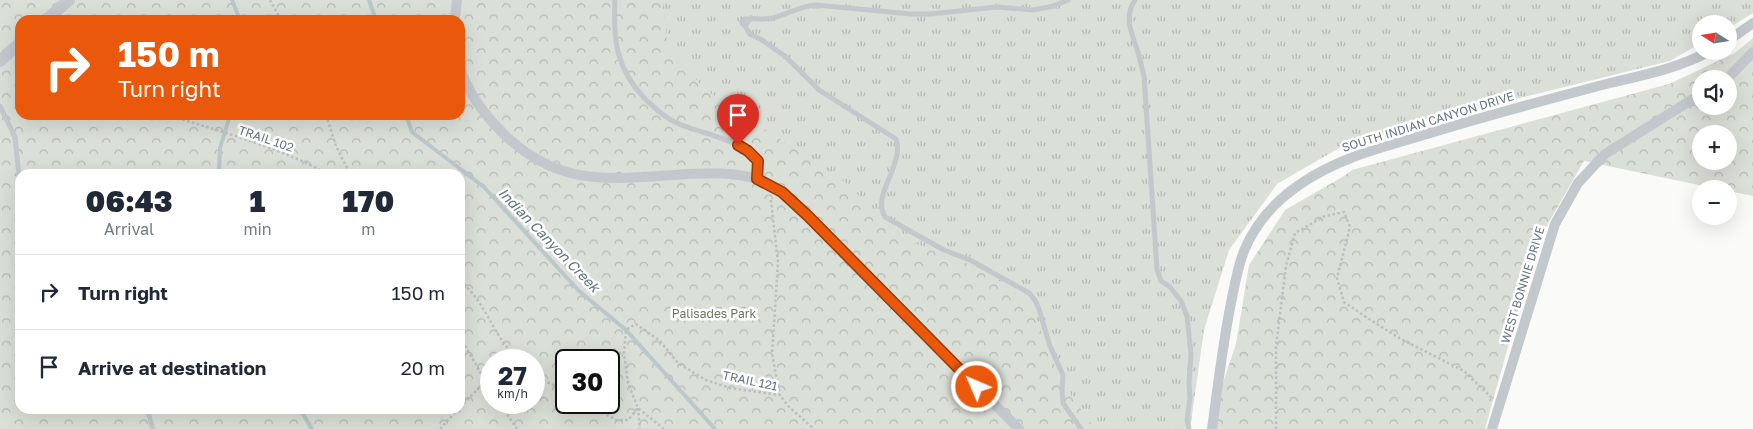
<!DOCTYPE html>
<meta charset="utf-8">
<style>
body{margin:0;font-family:"Golos Text",sans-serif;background:#f6f6f7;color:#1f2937;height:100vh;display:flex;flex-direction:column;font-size:19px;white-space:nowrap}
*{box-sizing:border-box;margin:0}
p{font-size:16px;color:#747a83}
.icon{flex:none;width:28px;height:28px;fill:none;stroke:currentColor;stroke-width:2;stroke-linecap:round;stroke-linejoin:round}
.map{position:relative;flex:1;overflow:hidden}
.drawer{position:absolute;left:15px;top:169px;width:450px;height:245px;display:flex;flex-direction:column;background:#fff;border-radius:15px;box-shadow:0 5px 20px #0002}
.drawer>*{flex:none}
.top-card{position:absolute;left:15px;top:15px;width:450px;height:105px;border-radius:15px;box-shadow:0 5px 20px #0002;background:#ea580c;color:#fff;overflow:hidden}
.needle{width:32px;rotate:282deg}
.tools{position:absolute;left:1692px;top:15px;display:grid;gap:10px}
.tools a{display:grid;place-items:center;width:45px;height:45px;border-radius:50%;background:#fff;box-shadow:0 5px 20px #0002;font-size:25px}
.speed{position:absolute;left:480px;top:349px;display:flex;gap:10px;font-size:25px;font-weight:700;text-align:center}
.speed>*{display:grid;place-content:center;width:65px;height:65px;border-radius:50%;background:#fff;box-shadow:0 5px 20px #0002;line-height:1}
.speed small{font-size:12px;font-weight:400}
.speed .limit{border:2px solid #111;border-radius:8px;background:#fff;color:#111}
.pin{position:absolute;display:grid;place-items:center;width:42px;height:42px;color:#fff;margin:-51px -21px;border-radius:50% 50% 50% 0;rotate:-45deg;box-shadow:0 0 5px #0007}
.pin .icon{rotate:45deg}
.me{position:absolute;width:55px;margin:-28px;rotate:315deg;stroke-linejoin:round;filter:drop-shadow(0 0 4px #0008)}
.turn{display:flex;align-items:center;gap:18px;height:105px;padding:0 20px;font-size:22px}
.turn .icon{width:65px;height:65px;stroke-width:2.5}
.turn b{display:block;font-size:35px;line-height:42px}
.eta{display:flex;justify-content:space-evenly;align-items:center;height:85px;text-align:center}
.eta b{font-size:30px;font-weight:800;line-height:35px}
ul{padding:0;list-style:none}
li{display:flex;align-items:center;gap:15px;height:75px;padding:0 20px;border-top:1px solid #e0e1e3}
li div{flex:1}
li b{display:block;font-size:19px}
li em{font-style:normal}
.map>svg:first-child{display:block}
</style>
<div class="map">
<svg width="1753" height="429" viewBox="0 0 1753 429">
<defs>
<pattern id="grass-tufts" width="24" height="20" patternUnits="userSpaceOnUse" patternTransform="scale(1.25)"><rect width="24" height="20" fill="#dadfd7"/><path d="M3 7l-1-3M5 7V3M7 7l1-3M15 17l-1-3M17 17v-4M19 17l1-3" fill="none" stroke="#b4b9b4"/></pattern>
<pattern id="forest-crowns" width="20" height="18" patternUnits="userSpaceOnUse" patternTransform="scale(1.25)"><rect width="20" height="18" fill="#dadfd7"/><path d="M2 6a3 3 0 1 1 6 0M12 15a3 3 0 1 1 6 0" fill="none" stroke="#b4b9b4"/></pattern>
</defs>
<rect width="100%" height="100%" fill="#fafaf8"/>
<path fill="url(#grass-tufts)" d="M462,0H1753V13L1729,28V24H1701V43L1670,61L1516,99L1346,144L1277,184L1229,250L1204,330L1190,429H1034Z"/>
<path fill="url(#forest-crowns)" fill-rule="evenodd" d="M0,0H662L668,43L703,88L849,185L897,236L986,271L1030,304L1061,381L1095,429H0ZM20,20H460V115H20ZM20,174H460V409H20ZM491,360H534V402H491ZM566,360H609V402H566Z
M1753,38V196L1729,191V189H1718L1584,161L1537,243L1485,429H1207L1236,344L1249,265L1285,210L1344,176L1352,170L1669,84L1735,53ZM1701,79H1729V106H1701ZM1701,134H1729V161H1701Z"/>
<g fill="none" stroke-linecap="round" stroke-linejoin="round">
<path stroke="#bbc7cb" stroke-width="4" d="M232,0L240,20
M369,0L376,20
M406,115L412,132L484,187L579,291L626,330L715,429
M219,174L220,148L230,115
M300,409L312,429"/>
<path stroke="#bbbfc2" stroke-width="2.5" stroke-dasharray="2.5 2.5" stroke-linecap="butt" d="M270,0L281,20
M168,115C222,132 278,147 328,174
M326,115L336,146L350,174
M771,200L778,263L772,354L780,395
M460,281C485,300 494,338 518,360
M460,337L491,391
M534,376L566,391
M499,402L517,429
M585,402L616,420H628L638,408
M460,407L485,382L491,379
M638,408L640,429
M440,429L458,409
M664,429L638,408L628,383L624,353L626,330L636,324L660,341L678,363L706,380L730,388L780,395L788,406L814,429
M1276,429V346L1286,266L1295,233L1325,216L1344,212L1350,227L1337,278L1344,302L1369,319L1401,339L1464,371L1491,397"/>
<path stroke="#c3c8cc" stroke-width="5" d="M615,0C613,41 616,68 645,99C656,109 665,118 679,124C708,136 735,137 758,161L757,179
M1135,0C1122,19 1134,37 1139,56C1141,63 1142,69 1144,76L1157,269L1161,281L1170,287L1181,301L1187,316L1191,354L1189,383L1190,398L1187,420L1189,429
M751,18L745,26L742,23L744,19C753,18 763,20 773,18C788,14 800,6 816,5L911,14H930L997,7L1033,10L1054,6L1068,0
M745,26L750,34L762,40L786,57L819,90L896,139C905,165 871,194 885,217L944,250L970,260L1029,293L1035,300L1039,309L1050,346L1063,375L1062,390L1063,403L1081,429
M0,106L15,137L20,186
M147,409L153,429"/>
<path stroke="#c3c8cc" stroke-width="10" d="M455,20L457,0
M1729,40L1753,23
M460,67C468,94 486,117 506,136C563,190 616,178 688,174C711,173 734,172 756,179C777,186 792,202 808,216L1019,429
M1727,79L1753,52
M1212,429C1218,385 1223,341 1232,298C1235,283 1238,266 1244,251C1256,222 1276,200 1302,183C1337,159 1377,149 1417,137C1481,117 1545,100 1610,83C1644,75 1679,68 1710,51
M1492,429L1555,224L1578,183L1605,154L1701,94"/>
<path stroke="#c3c8cc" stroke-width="12" d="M46,20L69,0
M0,61L20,43"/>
</g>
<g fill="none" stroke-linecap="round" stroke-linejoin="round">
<g stroke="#983908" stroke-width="12">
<path id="route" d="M738,145L748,151L758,161L757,179L782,192L808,216L977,387"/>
</g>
<use href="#route" stroke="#ea580c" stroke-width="9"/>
</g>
<g text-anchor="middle" stroke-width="5" stroke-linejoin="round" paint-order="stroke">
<g font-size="12" fill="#657683" stroke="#fff">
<text transform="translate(1428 122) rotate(-17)" y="4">SOUTH INDIAN CANYON DRIVE</text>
<text transform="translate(266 139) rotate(19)" y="4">TRAIL 102</text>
<text transform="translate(1523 285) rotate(-73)" y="4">WEST BONNIE DRIVE</text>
<text transform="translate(750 381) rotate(12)" y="4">TRAIL 121</text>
</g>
<g font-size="12" fill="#687a64" stroke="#fff">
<text x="714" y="318">Palisades Park</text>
</g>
<g font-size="14" font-style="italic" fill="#60757c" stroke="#fff">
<text transform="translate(549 240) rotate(46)" y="5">Indian Canyon Creek</text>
</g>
</g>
</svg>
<div class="tools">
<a><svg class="needle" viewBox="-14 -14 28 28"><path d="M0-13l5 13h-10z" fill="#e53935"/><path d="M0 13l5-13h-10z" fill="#747a83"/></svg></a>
<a><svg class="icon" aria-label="sound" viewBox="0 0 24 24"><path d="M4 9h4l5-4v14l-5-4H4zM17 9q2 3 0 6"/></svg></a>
<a>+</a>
<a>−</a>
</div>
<div class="speed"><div>27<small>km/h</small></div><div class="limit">30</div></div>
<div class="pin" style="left:738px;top:145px;background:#d93025"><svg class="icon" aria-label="arrive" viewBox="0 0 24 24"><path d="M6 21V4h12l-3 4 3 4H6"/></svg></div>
<svg class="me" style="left:977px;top:387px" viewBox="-20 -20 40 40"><circle r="17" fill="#ea580c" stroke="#fff" stroke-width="3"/><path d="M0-11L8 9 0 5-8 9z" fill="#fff"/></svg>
<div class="top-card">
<div class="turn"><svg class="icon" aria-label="right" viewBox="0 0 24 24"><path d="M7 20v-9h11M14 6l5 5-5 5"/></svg><div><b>150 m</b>Turn right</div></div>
</div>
<section class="drawer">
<div class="eta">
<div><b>06:43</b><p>Arrival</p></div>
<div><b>1</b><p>min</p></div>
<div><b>170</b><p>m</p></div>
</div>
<ul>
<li><svg class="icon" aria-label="right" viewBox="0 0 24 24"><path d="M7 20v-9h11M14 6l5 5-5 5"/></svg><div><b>Turn right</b></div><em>150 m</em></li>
<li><svg class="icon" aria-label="arrive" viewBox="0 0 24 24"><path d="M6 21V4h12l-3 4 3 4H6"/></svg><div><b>Arrive at destination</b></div><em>20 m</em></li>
</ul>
</section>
</div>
